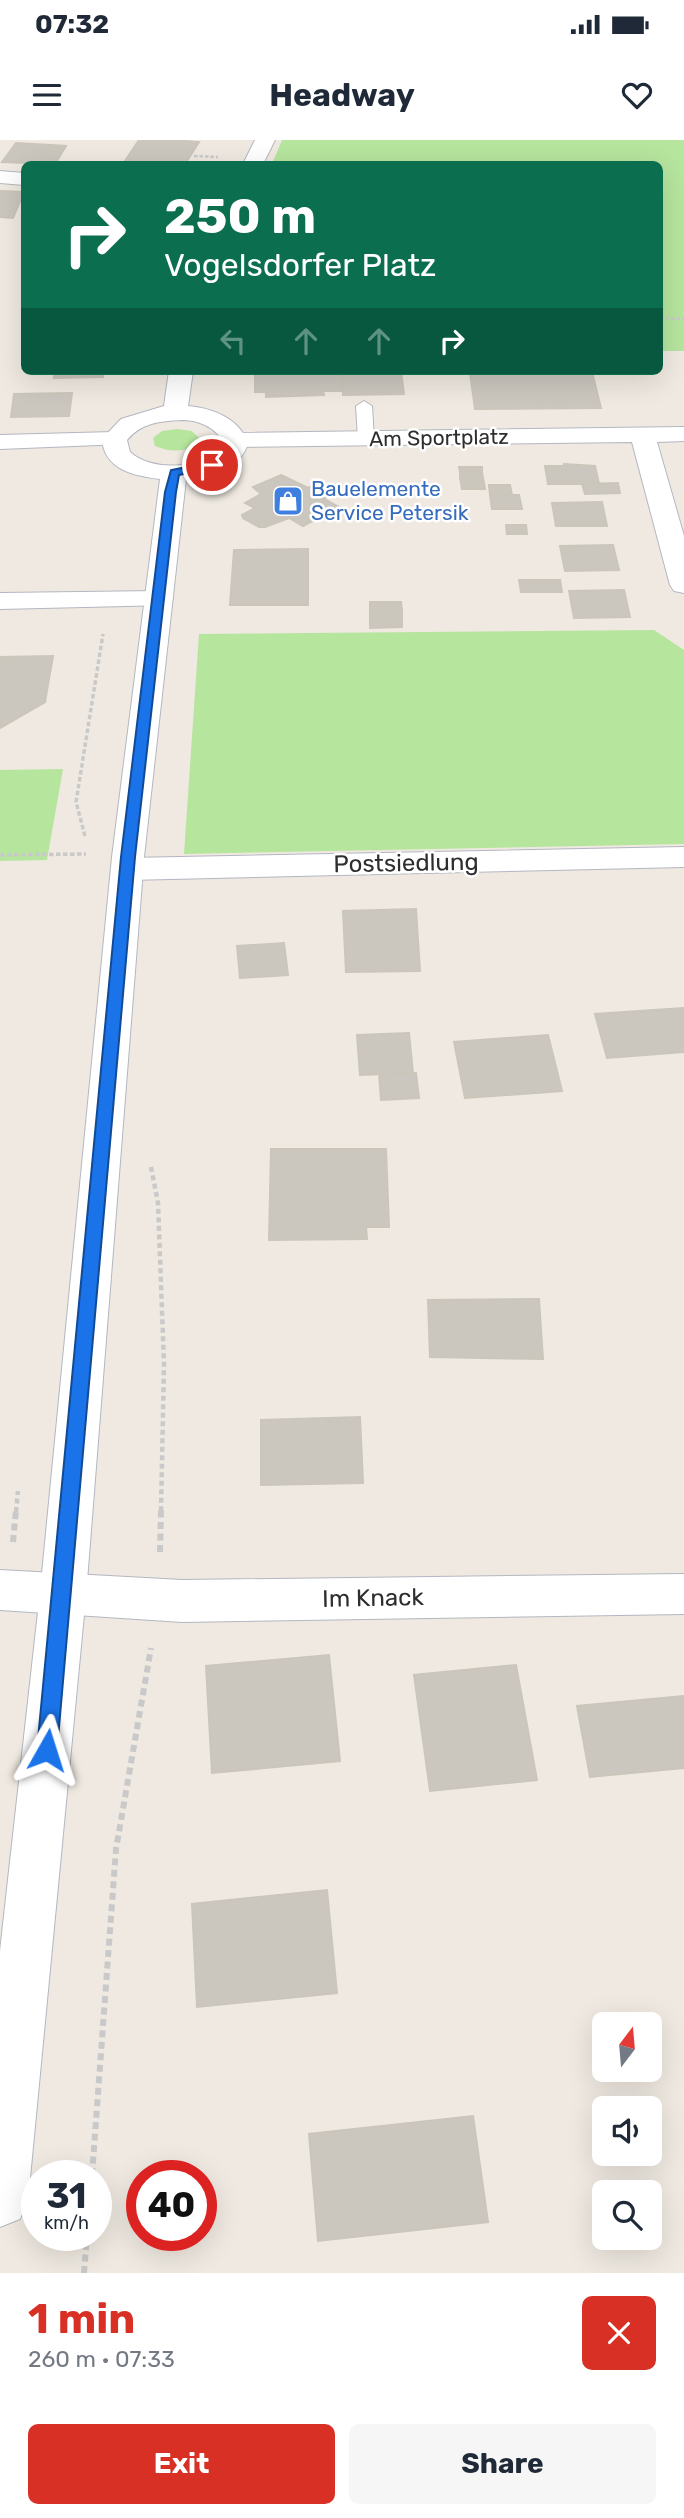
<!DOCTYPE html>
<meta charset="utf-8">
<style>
body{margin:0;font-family:Rubik,sans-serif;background:#f6f6f7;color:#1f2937;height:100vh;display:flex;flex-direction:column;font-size:26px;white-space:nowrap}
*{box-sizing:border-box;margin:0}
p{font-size:23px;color:#747a83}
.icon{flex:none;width:38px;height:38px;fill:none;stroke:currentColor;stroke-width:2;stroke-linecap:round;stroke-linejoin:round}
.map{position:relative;height:2133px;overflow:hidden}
.sheet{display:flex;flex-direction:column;background:#fff;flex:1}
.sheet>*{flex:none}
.hud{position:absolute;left:21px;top:21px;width:642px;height:214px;border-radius:10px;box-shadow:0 7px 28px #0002;background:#0b6e4f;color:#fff;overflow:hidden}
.needle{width:46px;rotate:16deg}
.buttons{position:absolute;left:592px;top:1872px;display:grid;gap:14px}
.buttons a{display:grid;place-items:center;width:70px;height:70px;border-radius:10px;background:#fff;box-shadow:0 7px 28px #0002;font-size:35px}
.speed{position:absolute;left:21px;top:2020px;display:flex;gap:14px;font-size:35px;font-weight:700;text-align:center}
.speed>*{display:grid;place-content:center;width:91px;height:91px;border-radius:50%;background:#fff;box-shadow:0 7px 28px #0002;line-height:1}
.speed small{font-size:18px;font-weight:400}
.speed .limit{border:10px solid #d22;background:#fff;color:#111}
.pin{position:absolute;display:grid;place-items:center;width:60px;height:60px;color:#fff;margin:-30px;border:4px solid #fff;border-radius:50%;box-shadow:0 2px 7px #0007}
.me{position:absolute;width:77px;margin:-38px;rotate:6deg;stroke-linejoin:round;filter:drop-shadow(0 0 5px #0008)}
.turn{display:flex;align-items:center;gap:24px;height:147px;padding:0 28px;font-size:32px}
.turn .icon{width:91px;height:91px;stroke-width:2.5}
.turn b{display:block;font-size:49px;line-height:60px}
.lanes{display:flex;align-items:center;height:66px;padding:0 28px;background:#0003;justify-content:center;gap:35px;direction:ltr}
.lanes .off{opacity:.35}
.round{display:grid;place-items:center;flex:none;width:74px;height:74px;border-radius:10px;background:#f6f6f7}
.summary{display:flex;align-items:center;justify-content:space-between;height:119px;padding:0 28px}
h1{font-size:42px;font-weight:700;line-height:52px;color:#d93025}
.primary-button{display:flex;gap:14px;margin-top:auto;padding:14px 28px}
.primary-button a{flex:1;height:80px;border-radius:10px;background:#d93025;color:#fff;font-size:28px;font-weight:700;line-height:80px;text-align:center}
.primary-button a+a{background:#f6f6f7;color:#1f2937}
.status{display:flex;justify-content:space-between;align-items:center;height:49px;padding:0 35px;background:#fff;direction:ltr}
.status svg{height:19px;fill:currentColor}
header{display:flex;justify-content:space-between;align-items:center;height:91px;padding:0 28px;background:#fff;font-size:32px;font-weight:700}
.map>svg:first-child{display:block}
</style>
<div class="status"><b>07:32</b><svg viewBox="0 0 49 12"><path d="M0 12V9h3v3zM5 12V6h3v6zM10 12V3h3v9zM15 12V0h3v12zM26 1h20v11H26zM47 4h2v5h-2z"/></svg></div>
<header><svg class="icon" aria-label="menu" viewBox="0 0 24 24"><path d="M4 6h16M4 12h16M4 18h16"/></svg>Headway<svg class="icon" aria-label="heart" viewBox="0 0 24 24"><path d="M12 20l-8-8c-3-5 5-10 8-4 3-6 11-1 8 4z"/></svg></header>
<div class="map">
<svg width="684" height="2133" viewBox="0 0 684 2133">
<rect width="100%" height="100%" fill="#efe9e1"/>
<path fill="#b6e59e" d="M282,0H684V211H660V24H272Z
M177,289L192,291L199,298L195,306C180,312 170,312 155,306L153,298L162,291Z
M654,490L684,510V704L184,714L199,494Z
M63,629L47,720L0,721V630Z"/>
<path fill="#cbc7bf" stroke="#cbc5ba" stroke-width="2" d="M139,0H172L199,2L185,24H123Z
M16,3L66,6L55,24L2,22Z
M0,51L24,52L13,78L0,77Z
M55,231H103V237L54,238Z
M255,231H341L342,251H323L324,255L266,257V252H255Z
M342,231H401L404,254L343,255Z
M592,232L601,268L475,269L470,233Z
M72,253L69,276L11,277L14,254Z
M564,324L595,326L599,344H548L545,326H564Z
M459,327H482V332H460Z
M460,332H482L483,338H460Z
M281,335L308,348L320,342L338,350L324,359L339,367L303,386L289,378L265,387H259L243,378L242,375L255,368L245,363L261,354L253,347Z
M460,338H483L484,343H461Z
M461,343H484L485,349H462Z
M618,343L620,353L585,354L582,344Z
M489,345H510L512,355H490Z
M490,355H519L522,369H492Z
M602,362L607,386H556L552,363Z
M506,385H526L527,394H507Z
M613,405L619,430L565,431L560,406Z
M308,409V465H230L234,410Z
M519,440H560L562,452H521Z
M624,450L630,477L574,478L569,451Z
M370,462H401L402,471H370Z
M370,471H402V479H370Z
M370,479H402V487L370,488Z
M53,516L45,562L0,588V517Z
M416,769L420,831L346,832L343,771Z
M284,803L288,835L240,838L237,806Z
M684,868V912L607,918L595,874Z
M409,893L413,933L360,935L357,895Z
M548,895L562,951L465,958L454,902Z
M416,933L419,958L381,960L379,934Z
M271,1009H386L389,1087H366L367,1099L269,1100Z
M539,1159L543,1219L430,1217L428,1160Z
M360,1277L363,1343L261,1345V1280Z
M329,1515L340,1621L212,1633L206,1526Z
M516,1525L537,1640L430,1651L414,1535Z
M684,1556V1628L590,1637L577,1566Z
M327,1750L337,1853L197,1867L192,1764Z
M473,1976L488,2082L318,2101L309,1994Z"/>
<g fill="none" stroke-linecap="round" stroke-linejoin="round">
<g stroke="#b4b7c1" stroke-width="2">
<path id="service" d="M364,261L372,266L374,299L366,304L358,299L356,266Z"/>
</g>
<g stroke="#b4b7c1" stroke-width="2">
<path id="minor" d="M0,31L24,33V45L0,43Z
M684,287V301L657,302L684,396V453L674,451L670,445L632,302L235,307L226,305L223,300L226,295L235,293Z
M114,292L123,294L126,299L123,304L0,309V295Z
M159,451L169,453L173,459L169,465L0,469V453Z
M684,707V727L128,740L116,736L112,729L116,722L128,718Z
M0,1430L182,1440L684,1434V1474L182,1482L0,1470Z"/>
</g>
<g stroke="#b4b7c1" stroke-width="2">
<path id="tertiary" d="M255,0H275L263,24H243Z
M169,231H193L188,266C212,268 239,278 248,303C241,329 210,336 186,339L144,717L86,1454L28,2059L20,2079L0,2087V1811L40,1454L112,717L160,339C135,336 104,330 102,299L121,279L164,266ZM182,280C197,280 217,287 223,303L221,308C200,329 152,332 130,312L127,300C141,283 160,281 182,280Z"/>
</g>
<path stroke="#c9c9c9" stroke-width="2.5" stroke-dasharray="3.5 2" stroke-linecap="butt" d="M194,16L218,17
M660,178L684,179"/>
<path stroke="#c9c9c9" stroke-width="3.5" stroke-dasharray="4.5 2.5" stroke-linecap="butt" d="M85,696L76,662L103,494
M0,715L86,714"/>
<path stroke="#c9c9c9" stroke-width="4.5" stroke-dasharray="5 3.5" stroke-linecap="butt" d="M151,1027L158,1063L164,1224L161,1372
M16,1372L18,1351"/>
<path stroke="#c9c9c9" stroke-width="6" stroke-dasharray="7 4.5" stroke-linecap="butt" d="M13,1402L16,1370
M160,1412L161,1370
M92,2035L116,1709L151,1508
M84,2133L87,2095"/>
<use href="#service" fill="#fff" fill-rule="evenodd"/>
<use href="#minor" fill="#fff" fill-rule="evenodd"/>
<use href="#tertiary" fill="#fff" fill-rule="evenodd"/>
</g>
<path fill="#1a73e8" stroke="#114b97" stroke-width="2" d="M212,322L217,325L216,327L179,335L176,352L135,717L57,1610L54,1616L47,1619L40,1616L37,1610L121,717L165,352L171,330Z"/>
<defs>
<g id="shop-square" transform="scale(1.575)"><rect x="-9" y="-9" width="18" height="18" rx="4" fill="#3f7fe0" stroke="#fff"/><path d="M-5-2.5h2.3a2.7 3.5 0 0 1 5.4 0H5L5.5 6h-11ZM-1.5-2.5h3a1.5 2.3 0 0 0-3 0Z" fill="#fff"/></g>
</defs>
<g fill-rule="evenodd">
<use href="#shop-square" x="288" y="361"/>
</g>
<g text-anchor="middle" stroke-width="5" stroke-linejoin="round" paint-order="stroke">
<g font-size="21" fill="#2e2e2e" stroke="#fff">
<text transform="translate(439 298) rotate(-1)" y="7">Am Sportplatz</text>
</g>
<g font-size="21" fill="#366cbe" stroke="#fff" text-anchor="start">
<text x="311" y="356">Bauelemente<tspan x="311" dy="24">Service Petersik</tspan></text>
</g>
<g font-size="24" fill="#2e2e2e" stroke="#fff">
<text transform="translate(406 723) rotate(-1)" y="8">Postsiedlung</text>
<text transform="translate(373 1458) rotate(-1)" y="8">Im Knack</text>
</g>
</g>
</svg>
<div class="buttons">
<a><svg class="needle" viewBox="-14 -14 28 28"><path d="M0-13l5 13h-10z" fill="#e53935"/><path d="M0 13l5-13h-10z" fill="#747a83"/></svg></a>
<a><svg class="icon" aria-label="sound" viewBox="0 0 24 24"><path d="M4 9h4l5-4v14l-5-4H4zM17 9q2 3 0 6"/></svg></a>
<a><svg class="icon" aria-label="search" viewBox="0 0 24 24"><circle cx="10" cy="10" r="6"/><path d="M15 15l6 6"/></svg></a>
</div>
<div class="speed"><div>31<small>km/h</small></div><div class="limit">40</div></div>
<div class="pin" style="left:212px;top:325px;background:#d93025"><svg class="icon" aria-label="arrive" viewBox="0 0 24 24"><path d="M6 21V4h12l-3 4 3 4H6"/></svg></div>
<svg class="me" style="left:47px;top:1610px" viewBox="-20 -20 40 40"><path d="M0-17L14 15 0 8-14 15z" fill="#1a73e8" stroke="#fff" stroke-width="4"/></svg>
<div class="hud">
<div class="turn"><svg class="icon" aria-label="right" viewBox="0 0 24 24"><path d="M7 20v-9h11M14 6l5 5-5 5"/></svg><div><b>250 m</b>Vogelsdorfer Platz</div></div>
<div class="lanes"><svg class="icon off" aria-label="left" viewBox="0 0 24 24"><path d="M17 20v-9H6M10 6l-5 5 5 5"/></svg><svg class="icon off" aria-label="ahead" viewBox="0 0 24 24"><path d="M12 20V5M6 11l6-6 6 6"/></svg><svg class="icon off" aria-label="ahead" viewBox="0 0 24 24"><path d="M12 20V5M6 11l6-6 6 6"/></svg><svg class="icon" aria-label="right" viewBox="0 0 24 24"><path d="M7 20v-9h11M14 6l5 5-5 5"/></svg></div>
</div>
</div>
<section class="sheet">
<div class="summary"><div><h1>1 min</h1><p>260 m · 07:33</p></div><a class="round" style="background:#d93025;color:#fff"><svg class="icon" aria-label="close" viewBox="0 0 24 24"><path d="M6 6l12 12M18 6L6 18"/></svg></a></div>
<div class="primary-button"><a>Exit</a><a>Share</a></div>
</section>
